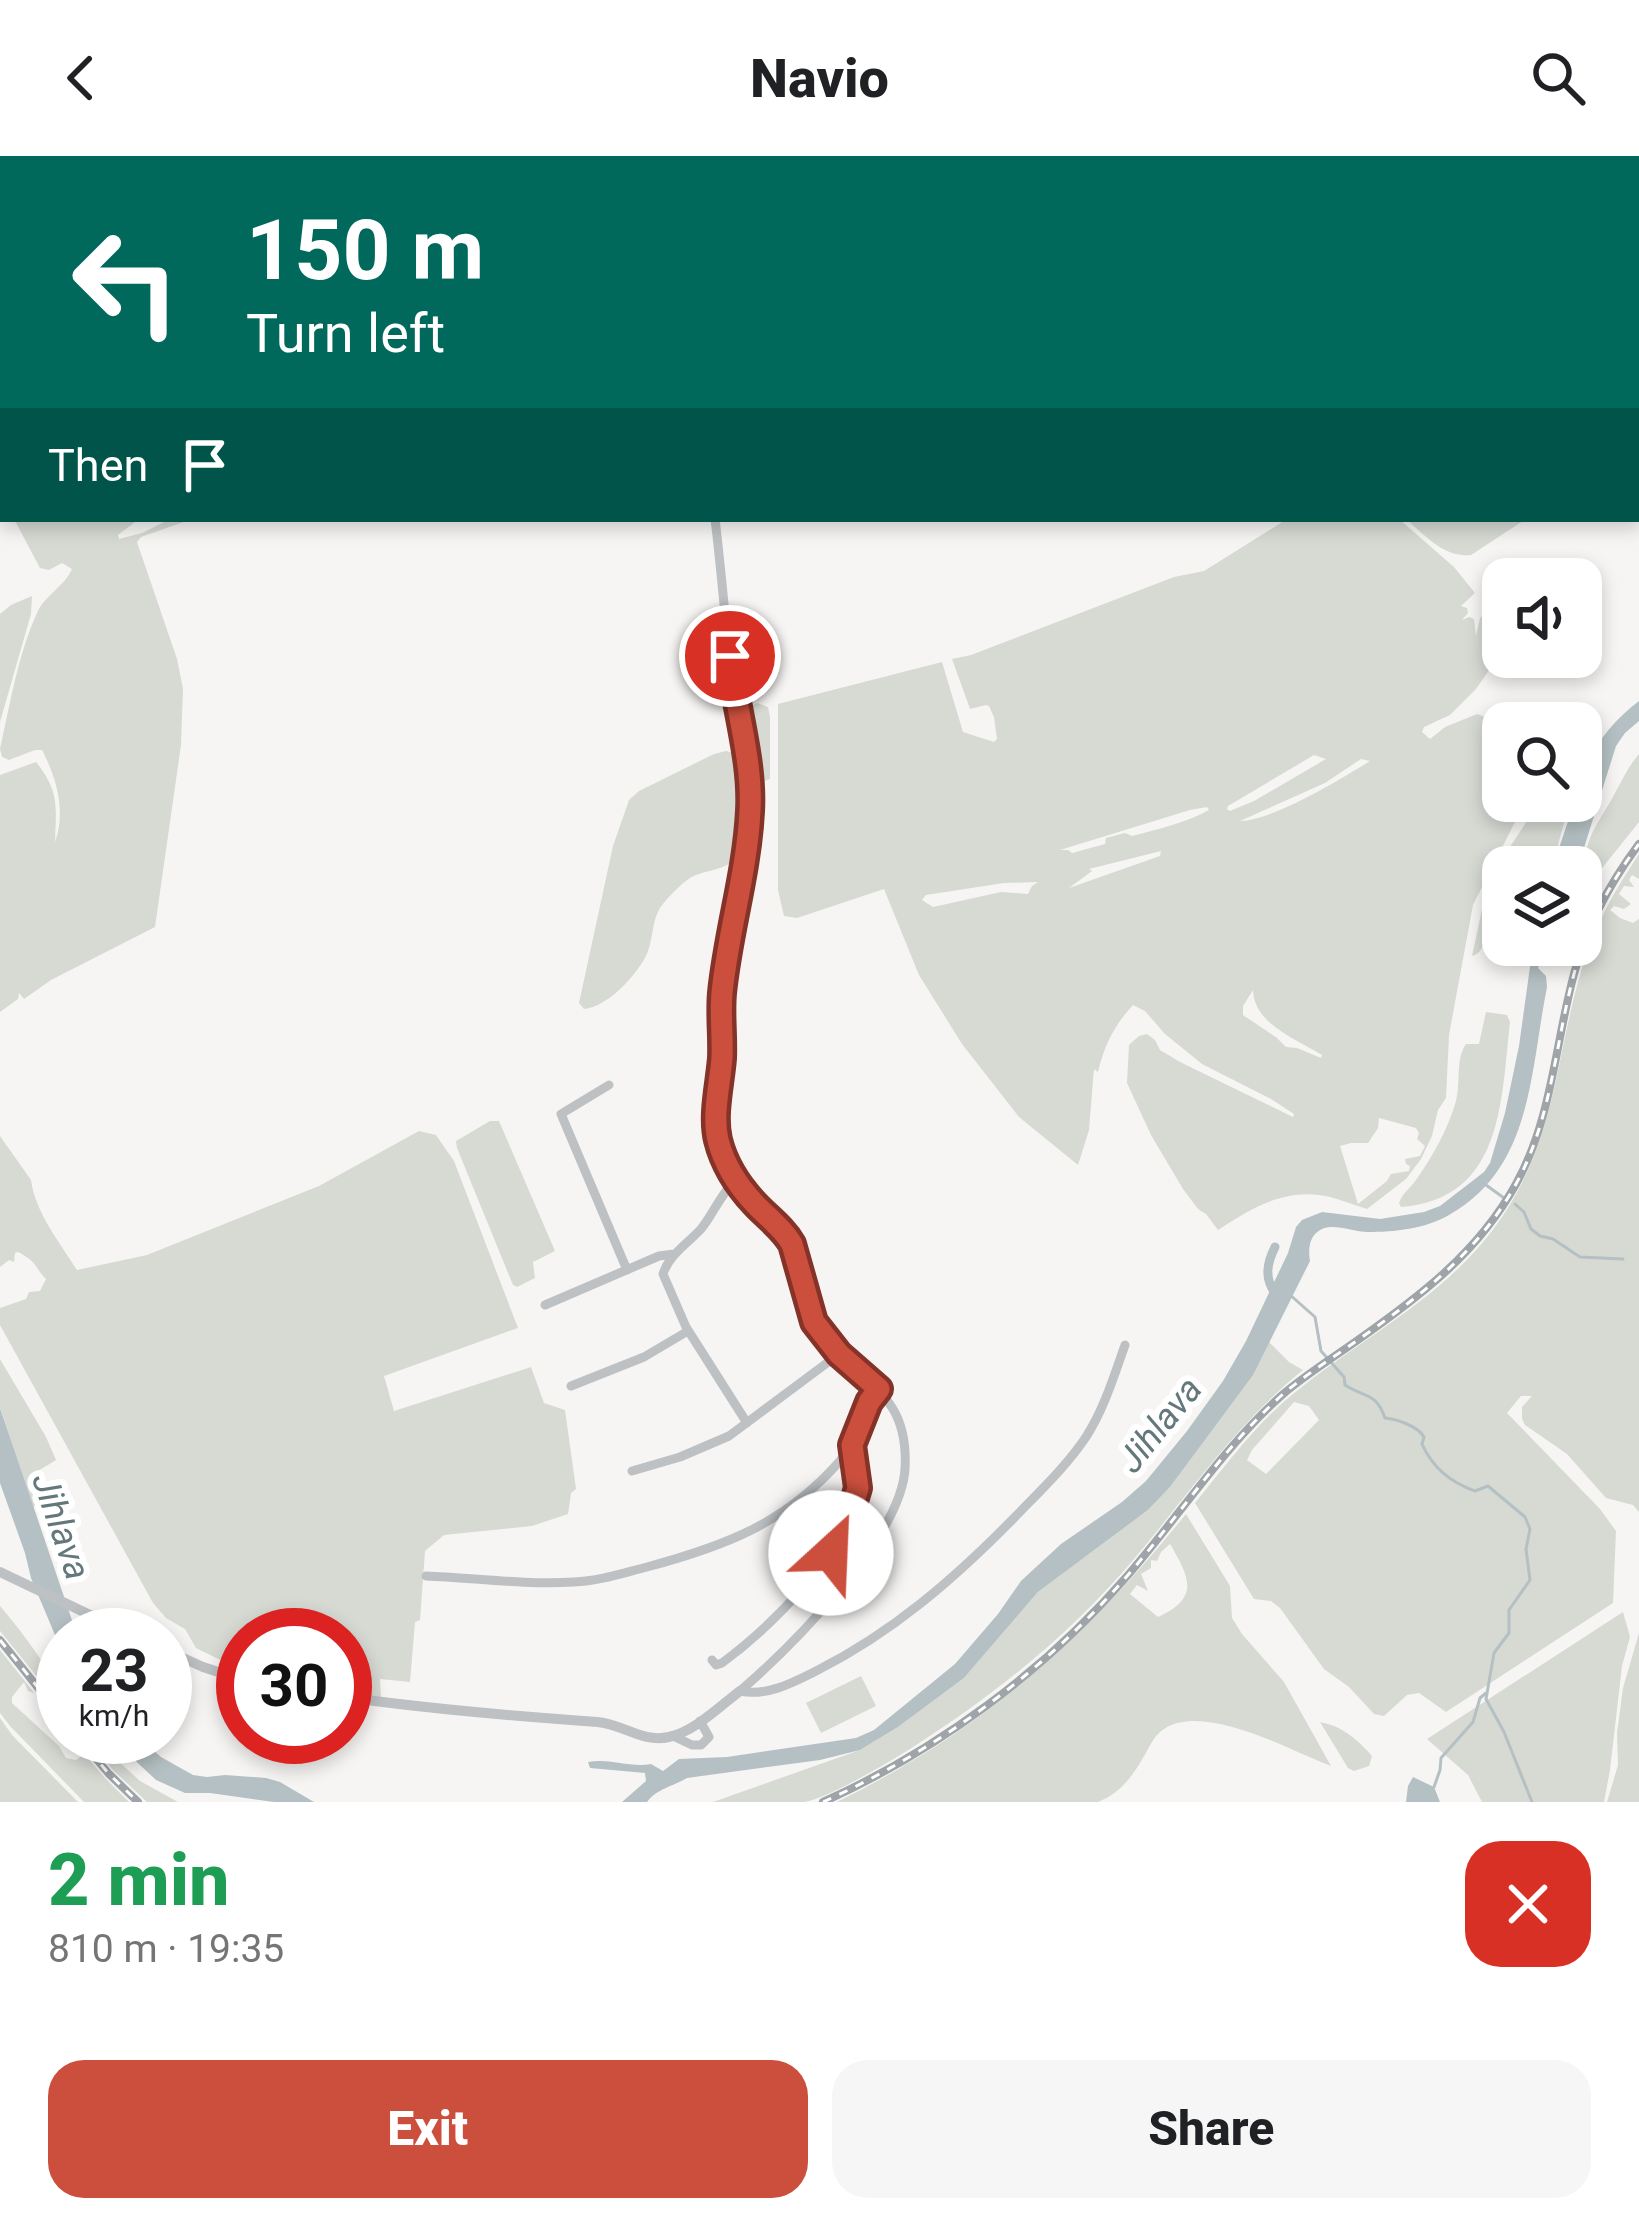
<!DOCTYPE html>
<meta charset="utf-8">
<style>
body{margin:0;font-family:Roboto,sans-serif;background:#f6f6f6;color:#202124;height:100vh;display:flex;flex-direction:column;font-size:45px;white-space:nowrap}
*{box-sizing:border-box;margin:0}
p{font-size:39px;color:#757577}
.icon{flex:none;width:66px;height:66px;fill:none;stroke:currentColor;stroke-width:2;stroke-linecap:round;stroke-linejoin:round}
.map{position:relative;height:1646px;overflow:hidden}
.sheet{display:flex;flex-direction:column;background:#fff;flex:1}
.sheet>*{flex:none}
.hud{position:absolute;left:0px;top:0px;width:1641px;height:366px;box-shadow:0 6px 18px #0003;background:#00695c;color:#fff;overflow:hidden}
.tools{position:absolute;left:1482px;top:402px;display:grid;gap:24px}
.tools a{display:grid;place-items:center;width:120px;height:120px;border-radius:24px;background:#fff;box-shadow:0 6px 18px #0003;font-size:60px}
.speed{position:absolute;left:36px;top:1452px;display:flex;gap:24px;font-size:60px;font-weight:700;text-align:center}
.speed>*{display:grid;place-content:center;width:156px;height:156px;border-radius:50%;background:#fff;box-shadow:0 6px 18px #0003;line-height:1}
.speed small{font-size:30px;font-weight:400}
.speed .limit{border:18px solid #d22;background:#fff;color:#111}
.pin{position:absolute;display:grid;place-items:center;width:102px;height:102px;color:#fff;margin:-51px;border:6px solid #fff;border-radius:50%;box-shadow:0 3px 12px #0007}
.me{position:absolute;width:132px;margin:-66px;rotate:25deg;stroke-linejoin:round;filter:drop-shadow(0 0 9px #0008)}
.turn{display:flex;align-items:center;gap:42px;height:252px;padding:0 48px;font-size:54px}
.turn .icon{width:156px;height:156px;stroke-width:2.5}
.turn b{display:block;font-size:84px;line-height:102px}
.then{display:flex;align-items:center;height:114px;padding:0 48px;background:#0003;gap:24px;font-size:45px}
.round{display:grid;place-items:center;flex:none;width:126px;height:126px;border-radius:36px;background:#f6f6f6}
.headline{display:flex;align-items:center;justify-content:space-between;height:204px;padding:0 48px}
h1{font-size:72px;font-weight:800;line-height:90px;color:#1e9e55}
.cta{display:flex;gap:24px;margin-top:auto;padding:24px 48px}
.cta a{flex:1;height:138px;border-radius:36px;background:#cc4f3d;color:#fff;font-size:48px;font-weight:800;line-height:138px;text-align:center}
.cta a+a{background:#f6f6f6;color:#202124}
header{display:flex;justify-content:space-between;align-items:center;height:156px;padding:0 48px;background:#fff;font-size:54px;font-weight:800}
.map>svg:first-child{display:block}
</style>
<header><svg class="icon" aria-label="back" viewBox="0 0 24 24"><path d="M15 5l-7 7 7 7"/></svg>Navio<svg class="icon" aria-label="search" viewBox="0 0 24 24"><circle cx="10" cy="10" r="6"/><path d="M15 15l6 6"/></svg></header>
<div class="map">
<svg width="1639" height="1646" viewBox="0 0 1639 1646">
<rect width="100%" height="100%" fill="#f6f5f3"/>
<path fill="#d6dad3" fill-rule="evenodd" d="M14,363H139L118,379L119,383L142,377L170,363H192L141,381L137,386L177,503L183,533L181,589L155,771L51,824L24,843L19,837L18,843L0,856V619L36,606C60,636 56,651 55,686C66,655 57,623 42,594H35L9,604L2,601L0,593C10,548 18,499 37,457C45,439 64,431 72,413L62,407L49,414L40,412Z
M1287,363H1399L1454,411L1475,437L1461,450L1467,452L1468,457L1462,464L1469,461L1474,463L1476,480L1480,462L1487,455L1493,464L1490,478L1503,481V494L1476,533L1450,559L1424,571L1422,576L1430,583L1445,571L1477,558L1494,564L1503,608V645H1512L1521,654L1473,749L1449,879L1446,942L1438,954L1432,980L1421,1003L1406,1023L1367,1053C1351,1048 1335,1041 1319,1039C1281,1034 1248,1054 1218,1074L1206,1058L1198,1053L1183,1033L1151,979L1127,927L1129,889L1139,880L1147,878L1155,884L1160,894L1180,906L1293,961L1294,958L1271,943L1202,908L1165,878L1145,855L1133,849C1115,868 1104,890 1098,916L1094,913L1089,974L1078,1009L1019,961L962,888L919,819L884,733L797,762L784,760L778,734V548L942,506L963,576L994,586L997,583L994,561L989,550L986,549L970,553L952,503L971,499L1174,421L1204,415ZM1314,599L1326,603L1254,645L1230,655L1227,653L1228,650ZM1361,603L1370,605C1341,623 1272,665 1240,665L1325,627ZM1207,651L1209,654C1186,667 1158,673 1132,680L1125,677L1106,682L1105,688L1072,697L1068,694H1060L1190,654ZM1161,695L1160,700L1069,732L1092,715L1089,713ZM1038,726L1032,730L1028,738L1001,736L933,751L922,744L926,739L1004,727ZM1253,834C1254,868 1296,883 1322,899L1321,902L1297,892L1286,891L1277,882L1243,859V850ZM1379,962L1416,972L1419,977L1417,983L1425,990L1420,1000L1405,1003L1406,1008L1410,1010L1409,1015L1391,1018L1387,1025L1358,1048L1340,990L1351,987H1368L1378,972Z
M1406,363H1526L1471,399C1444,402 1426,380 1406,363Z
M32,440L31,458L0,566V458L11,449Z
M757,547L768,551L770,561V623L754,629L749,584L743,568L750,551Z
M726,595L734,597L737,605C739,629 749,676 738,698C730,715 705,713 690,722C681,728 670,739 663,748C651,762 654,784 646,800C635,821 607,851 584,853L579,847L613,690L629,644L639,635L714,598Z
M1639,598V666L1599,716L1589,719C1578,689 1600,665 1614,639C1622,624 1628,611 1639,598Z
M1540,645H1570L1552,711H1503L1500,768C1497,771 1493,772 1490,776C1481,784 1486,796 1472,800L1485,739L1506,697Z
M1639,698V723L1632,719L1629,724L1634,731L1624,730L1619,738L1631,748L1624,753L1614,750L1610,754L1620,762L1633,767L1639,763V1356L1633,1349L1606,1342L1567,1298L1525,1269L1522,1263V1251L1532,1240H1521L1507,1257L1600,1353L1616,1375L1613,1447L1446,1556L1419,1537L1407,1539L1384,1560L1374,1558L1349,1531L1324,1513L1280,1452L1271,1445L1254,1443L1195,1347C1226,1309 1255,1269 1293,1238C1366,1178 1453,1138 1506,1055C1557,975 1556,898 1582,812C1594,770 1615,734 1639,698ZM1294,1246L1309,1250L1319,1264L1266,1318L1247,1304L1252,1294Z
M1486,856L1507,859L1510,866C1501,946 1503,1043 1401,1051L1399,1047C1403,1036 1410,1033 1416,1024C1433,1000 1448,973 1456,945C1461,926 1455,904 1466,888H1479Z
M490,965H499L555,1095L533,1106L535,1122L517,1131L513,1129L457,992L456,985Z
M419,975L436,979L454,1005L518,1172L384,1220L394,1255L531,1211L544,1247L565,1254L576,1333L571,1337L568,1358L532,1370L444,1379L425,1395L420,1464L415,1466L410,1526L380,1523L381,1542L345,1536V1479H243V1515L196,1492L185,1473L166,1462L153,1447L0,1169V1152L26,1143L29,1136L40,1135L46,1123C33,1110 39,1107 18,1096L15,1097L14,1106L9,1104L0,1111V980L31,1024C35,1056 60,1087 77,1114L147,1099L319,1030Z
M1269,1186L1289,1206L1303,1214C1231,1272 1181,1350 1121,1418C1059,1488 988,1543 910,1593C889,1606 827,1643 804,1646C775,1646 743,1646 713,1646L860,1594L898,1571L964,1522L1038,1436L1148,1354L1170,1331L1252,1219Z
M0,1203L46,1281L56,1304L38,1315L40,1343L33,1352L0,1251Z
M1186,1358L1230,1430L1232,1462L1242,1478L1284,1526L1331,1610C1290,1595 1183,1533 1152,1586C1138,1611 1126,1635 1098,1646H837C983,1574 1084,1484 1186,1358ZM1170,1388C1190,1422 1200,1442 1158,1461L1130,1438L1137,1429L1148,1435L1141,1418L1151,1412V1404L1157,1405L1161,1396Z
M0,1450C18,1471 63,1527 63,1553L0,1475Z
M1623,1456L1630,1481L1622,1510L1610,1614L1604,1646H1482L1468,1619L1427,1583Z
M1639,1477V1646H1607L1618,1609L1617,1577L1623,1532Z
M0,1494L63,1573L34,1537L28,1535L24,1526L12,1541V1547L59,1590L66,1602L76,1604L83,1599L70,1581L105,1622L129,1646H84L10,1570L0,1557Z
M861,1520L876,1550L821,1577L806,1547Z
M0,1562L12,1579L78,1646H0Z
M1320,1566C1342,1570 1357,1583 1372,1600L1369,1610L1354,1615L1348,1612Z
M85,1581H92L140,1625L178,1646H147L113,1614Z"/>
<path fill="#b4c0c3" d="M1639,545V565L1625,577L1616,590L1578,711H1559V692L1575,645H1581C1581,602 1607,570 1639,545Z
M1533,789H1548L1538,812L1546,820L1547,831C1530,915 1533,1012 1449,1059C1425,1073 1394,1076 1368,1076C1354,1076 1334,1067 1322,1073C1309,1079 1308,1093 1310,1105L1253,1219L1170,1331L1148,1354L1038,1436L964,1522L898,1571L860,1594L820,1604L687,1622C672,1631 658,1632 647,1646H622L646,1625L645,1617L590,1612L588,1606C610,1602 630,1612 651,1608L663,1615L679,1603L727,1601L856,1582L874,1574L955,1508L998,1458L1021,1425L1061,1388L1122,1346L1146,1325L1187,1275L1223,1225L1246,1185L1288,1097L1296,1071L1302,1064L1322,1056L1380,1063L1424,1056L1440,1050L1484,1016L1490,1007L1505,957L1519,890Z
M0,1252L77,1479H63V1498L31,1422L25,1397L0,1327Z
M1174,1261L1182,1266L1165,1289L1157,1292L1142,1282V1275C1154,1269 1163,1269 1174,1261Z
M110,1581H138L161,1601L193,1619L207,1621L225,1619L266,1622L280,1626L314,1646H274L210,1637H185L156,1624Z
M1413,1621L1434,1631L1440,1646H1406L1408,1630Z"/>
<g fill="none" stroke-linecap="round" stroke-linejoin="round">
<path stroke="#b4c0c3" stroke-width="3" d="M1638,122L1639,123
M1486,1029L1504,1042
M1515,1048L1524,1056L1531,1073L1540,1080L1553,1083L1580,1101L1623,1103
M1289,1138L1315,1161L1321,1195L1344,1221L1345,1229C1365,1242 1376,1236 1385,1262C1396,1263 1418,1270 1424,1281L1422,1288C1433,1312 1450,1326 1475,1335L1488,1330L1525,1361L1530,1373L1526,1393L1530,1424L1509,1454V1477L1494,1497L1486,1543L1504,1576L1532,1646
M1434,1631L1440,1614L1441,1602L1473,1566L1480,1542L1486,1537"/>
<path stroke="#b4c0c3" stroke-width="9" d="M1275,1091C1267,1107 1264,1122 1275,1137"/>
<path stroke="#bdc1c4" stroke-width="9" d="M457,0L458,2
M132,3L135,0
M751,3L752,0
M0,76H3
M715,363C722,420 726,478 734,535C738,574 752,611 750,651C748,715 726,777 722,840C720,861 723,882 722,903C720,929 712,960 718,985C724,1008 738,1030 754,1047C764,1058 777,1067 787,1079C805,1103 801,1138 814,1165C845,1228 910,1224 905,1313C901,1381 791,1491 740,1535
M609,929L561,958L627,1114
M736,1024C721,1037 714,1057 701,1073C687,1088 669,1099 663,1118L686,1171L747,1267
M545,1149L659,1100L674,1098
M571,1230L644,1201L688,1175
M632,1315L680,1301L729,1280L839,1198
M426,1420C475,1422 525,1429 574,1426C599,1425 623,1417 647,1411C725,1390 784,1368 839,1306C858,1284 862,1256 879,1233
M712,1504L716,1509L722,1507C768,1473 848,1396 857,1337C860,1321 854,1304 852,1289
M740,1535C767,1541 794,1526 818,1514C893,1476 954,1423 1013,1363C1038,1337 1065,1312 1086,1281C1104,1253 1114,1220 1125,1189
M673,1580L692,1589H701L709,1581L700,1565"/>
<path stroke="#bdc1c4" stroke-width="10" d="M0,1416L132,1479
M165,1494L203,1511L243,1524
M345,1541C429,1553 513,1560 597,1566C623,1568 642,1587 669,1581C695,1575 719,1551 740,1535"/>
<g stroke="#9ea4a8" stroke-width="8">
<path id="rail" d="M0,1484L63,1563
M78,1581L109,1618L138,1646
M823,1646C938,1594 1045,1515 1128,1419C1179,1360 1223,1292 1282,1239C1305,1219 1331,1203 1355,1186C1419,1141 1478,1097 1516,1028C1552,963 1555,888 1574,818C1586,771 1610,727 1639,688"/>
</g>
<use href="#rail" stroke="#fff" stroke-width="3" stroke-dasharray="9" stroke-linecap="butt"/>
</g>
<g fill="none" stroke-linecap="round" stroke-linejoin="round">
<g stroke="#853328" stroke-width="30">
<path id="route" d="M730,500C735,551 753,604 750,655C747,717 728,776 722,837C720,859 723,880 722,902C720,928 712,959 718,984C724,1008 738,1030 755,1048C767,1061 783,1072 792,1088L814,1166L839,1198L879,1233L869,1246L852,1289L858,1332L848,1365L831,1397"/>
</g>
<use href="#route" stroke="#cc4f3d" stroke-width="21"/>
</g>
<g text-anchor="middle" stroke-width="12" stroke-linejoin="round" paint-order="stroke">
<g font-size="36" font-style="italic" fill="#64787c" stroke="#fff">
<text transform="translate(1159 1268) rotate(-51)" y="13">Jihlava</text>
<text transform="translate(62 1370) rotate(71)" y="13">Jihlava</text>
</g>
</g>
</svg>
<div class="tools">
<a><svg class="icon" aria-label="sound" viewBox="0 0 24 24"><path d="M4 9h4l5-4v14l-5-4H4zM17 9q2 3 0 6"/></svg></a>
<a><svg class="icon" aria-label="search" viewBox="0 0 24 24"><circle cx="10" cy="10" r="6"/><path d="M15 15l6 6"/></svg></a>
<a><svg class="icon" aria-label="layers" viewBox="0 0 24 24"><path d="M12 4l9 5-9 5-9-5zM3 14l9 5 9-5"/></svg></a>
</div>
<div class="speed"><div>23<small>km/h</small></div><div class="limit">30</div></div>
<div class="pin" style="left:730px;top:500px;background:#d93025"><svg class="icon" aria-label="arrive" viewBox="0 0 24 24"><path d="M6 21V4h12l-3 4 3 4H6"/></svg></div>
<svg class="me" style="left:831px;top:1397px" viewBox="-20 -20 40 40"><circle r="19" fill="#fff"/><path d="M0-13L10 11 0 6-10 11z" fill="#cc4f3d"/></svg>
<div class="hud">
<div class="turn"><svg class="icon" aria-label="left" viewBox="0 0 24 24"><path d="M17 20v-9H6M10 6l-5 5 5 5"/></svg><div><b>150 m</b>Turn left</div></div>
<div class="then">Then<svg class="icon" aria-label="arrive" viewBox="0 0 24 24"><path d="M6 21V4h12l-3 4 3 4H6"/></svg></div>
</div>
</div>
<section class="sheet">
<div class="headline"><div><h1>2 min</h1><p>810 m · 19:35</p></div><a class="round" style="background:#d93025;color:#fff"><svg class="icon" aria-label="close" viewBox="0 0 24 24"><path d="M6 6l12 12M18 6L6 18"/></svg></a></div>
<div class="cta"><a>Exit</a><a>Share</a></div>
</section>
